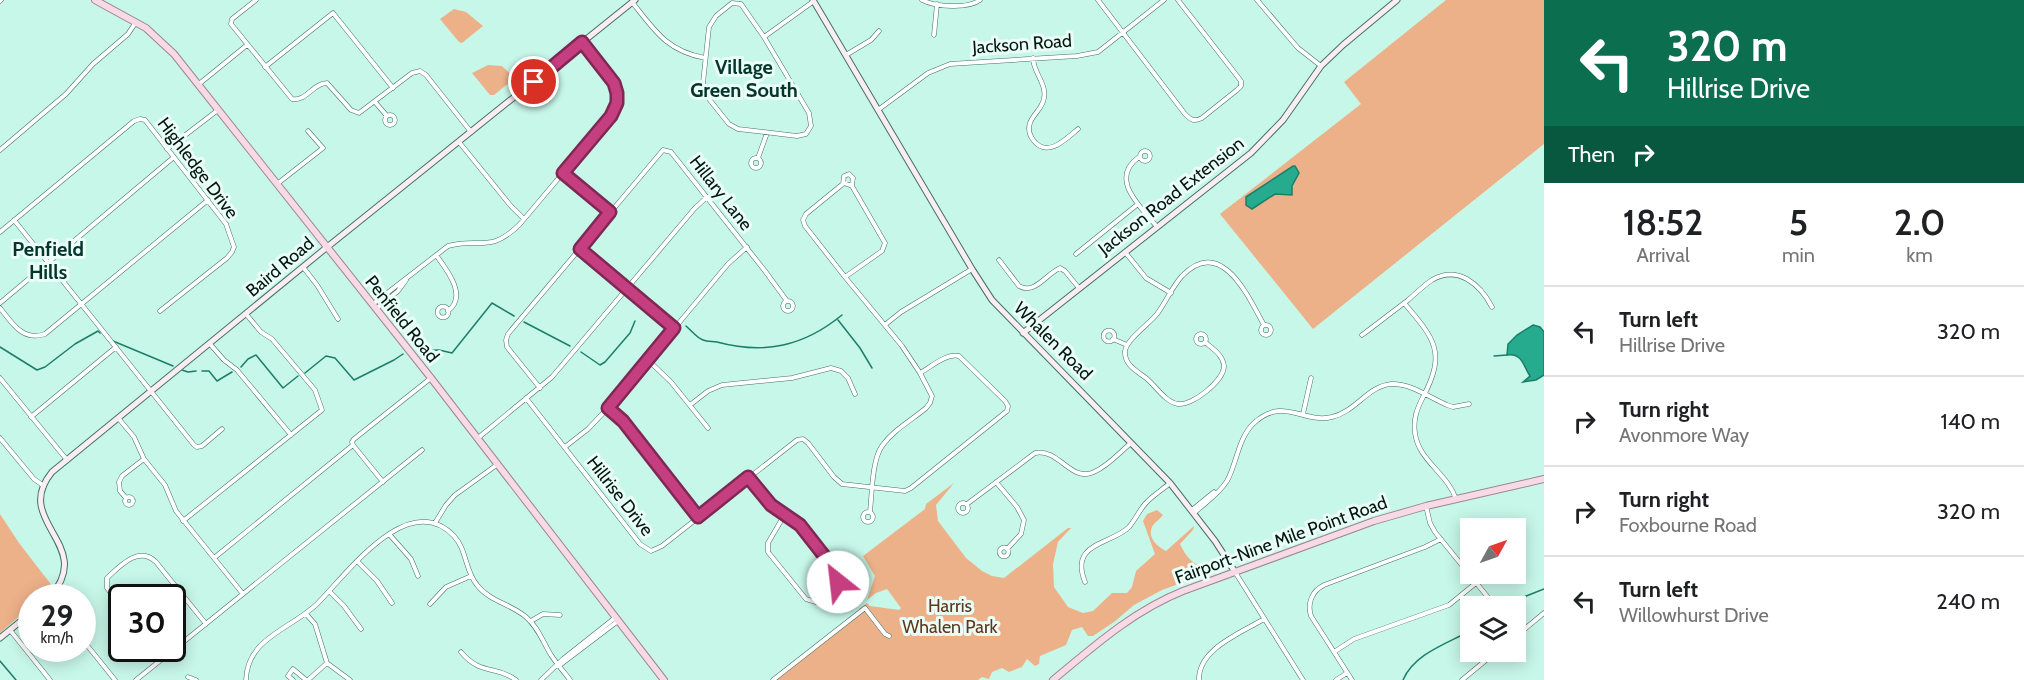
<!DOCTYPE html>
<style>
body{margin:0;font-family:Cabin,sans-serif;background:#f6f6f6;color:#202124;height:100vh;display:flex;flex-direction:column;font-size:22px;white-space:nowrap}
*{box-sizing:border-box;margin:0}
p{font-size:20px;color:#757577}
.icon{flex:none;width:33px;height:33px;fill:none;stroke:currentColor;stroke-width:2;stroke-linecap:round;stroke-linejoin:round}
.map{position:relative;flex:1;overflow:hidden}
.side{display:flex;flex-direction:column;background:#fff;width:480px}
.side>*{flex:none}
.top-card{background:#0b6e4f;color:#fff;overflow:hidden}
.needle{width:39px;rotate:50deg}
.buttons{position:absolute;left:1460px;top:518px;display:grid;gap:12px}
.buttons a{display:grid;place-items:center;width:66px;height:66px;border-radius:0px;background:#fff;box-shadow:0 3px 15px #0003;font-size:30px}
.speed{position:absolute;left:18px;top:584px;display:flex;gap:12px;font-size:30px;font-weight:700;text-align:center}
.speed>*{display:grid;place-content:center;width:78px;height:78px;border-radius:50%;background:#fff;box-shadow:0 3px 15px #0003;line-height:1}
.speed small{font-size:15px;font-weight:400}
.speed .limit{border:3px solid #111;border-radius:9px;background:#fff;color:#111}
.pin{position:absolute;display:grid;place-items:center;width:51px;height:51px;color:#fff;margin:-26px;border:3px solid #fff;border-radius:50%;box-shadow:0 2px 6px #0007}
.me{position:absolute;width:66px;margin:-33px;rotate:331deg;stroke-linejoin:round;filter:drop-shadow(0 0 4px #0008)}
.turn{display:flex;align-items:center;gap:21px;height:126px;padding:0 24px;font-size:27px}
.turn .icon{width:78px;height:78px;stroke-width:2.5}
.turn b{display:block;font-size:42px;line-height:51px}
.then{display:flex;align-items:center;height:57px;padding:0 24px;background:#0003;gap:12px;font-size:22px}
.eta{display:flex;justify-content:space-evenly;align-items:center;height:102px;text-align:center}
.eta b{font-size:36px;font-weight:600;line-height:42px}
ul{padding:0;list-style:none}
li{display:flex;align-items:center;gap:18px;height:90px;padding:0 24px;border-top:2px solid #e0e0e0}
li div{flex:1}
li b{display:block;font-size:22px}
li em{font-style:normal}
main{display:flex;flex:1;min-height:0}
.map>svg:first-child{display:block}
</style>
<main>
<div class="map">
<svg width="1544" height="680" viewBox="0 0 1544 680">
<rect width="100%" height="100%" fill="#c7f7e8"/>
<path fill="#edb189" d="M1446,0H1544V144L1313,329L1220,214L1361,104L1344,82Z
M454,9L466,12L483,26L462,43L459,42L440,19Z
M488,65L502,66L515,78L494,95H490L472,73Z
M954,483L936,505L938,521L966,558L982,571L992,576L1004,578L1068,528H1071L1058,542L1053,564L1054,587L1068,607L1083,613L1093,611L1112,593H1127L1132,587L1136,571L1155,554L1143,521L1147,514L1157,510L1163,515C1160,519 1154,523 1152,527C1147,538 1158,547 1166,551L1194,526L1193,530L1180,544C1186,557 1192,563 1204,568L1220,561L1223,564L1220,569L1162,590L1134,605L1114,622L1093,636H1088L1082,627L1072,630L1066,645L1040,656L1039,664L1035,666L1027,659L1022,667L1009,672L1002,668L992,672L989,679L982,677L978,680H775L861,611L859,609L867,603L870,606L899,610L901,608L887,589L876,593L867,600L875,576L863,556L925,509L926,504Z
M0,514L19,543L53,587L42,597H32L31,606L0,633Z"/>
<path fill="#26ab8f" stroke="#1c7e69" stroke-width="1.5" d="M1293,166H1295L1299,173L1292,186V195L1275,194L1252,209L1246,205V197Z
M1533,325L1540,327L1544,332V375L1536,380L1523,382L1530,376C1523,366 1523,353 1507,355L1508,344L1517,335Z"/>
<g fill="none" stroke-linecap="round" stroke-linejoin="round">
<path stroke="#1c7e69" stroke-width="1.5" d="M838,320L860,348L872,368
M524,322L570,346
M686,326C691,330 697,338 703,340C708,342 713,341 717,342C765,355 804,346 842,315
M113,341L173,366
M0,347L37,370L45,367L75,344L98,331L100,333
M418,351L439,350L452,353L492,303L514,316
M581,352L600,365L605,362L630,333L635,321
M1494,356L1507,355
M241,367L248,359L256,355L283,388L298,376
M182,370L188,372L196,371
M202,371H209L217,381L232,372
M305,373L326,356L335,358L354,380L394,360L403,354
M1501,606L1544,589
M0,661L16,680
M1403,680C1414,654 1446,644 1470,631"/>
<g stroke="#457165" stroke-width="5">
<path id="street" d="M256,0L232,19L231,24L292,99C306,102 313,83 327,83L351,110L359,113L412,73L420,71L426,75L471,132
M922,0C936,7 968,9 980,0
M1098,0L1185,114C1191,120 1194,122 1202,118L1237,90L1241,86V81L1178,0
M1257,0L1298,48L1321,66
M0,1L1,0
M632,2C655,31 667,51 705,58
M732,3L741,4L764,37L809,113L811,126L806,134L797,136L738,129L729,124L705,94L703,83L709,27L716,16Z
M934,35L937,4
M764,37L814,1
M846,55L871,40L879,31
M1033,58C1033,72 1047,84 1044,98C1043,108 1033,114 1030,123C1028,129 1029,135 1034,141C1048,158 1066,139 1078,129
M265,67L333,13L393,88
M199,84L247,45
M375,102L387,116
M878,110L928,73L950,64L1077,56L1098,52L1164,0
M385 120a5 5 0 1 1 10 0a5 5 0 1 1-10 0Z
M459,142L510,205L524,219
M167,149L218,110
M0,150L66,94L93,64L128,34L136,22
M1140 156a5 5 0 1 1 10 0a5 5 0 1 1-10 0Z
M1139,157C1108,179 1141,207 1157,227
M751 163a5 5 0 1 1 10 0a5 5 0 1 1-10 0Z
M758,158L767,133
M563,173L610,212
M844,183L852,186L885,243L882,251L845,277L805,226L803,220L806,214Z
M277,184L323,148L308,131
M843,184L844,176L849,174L853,178L852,185
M14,220L194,445L197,447L202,446L222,429
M0,232L134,121L140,119L145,120L226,224L234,247L232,252L227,258L160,311
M580,249L674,328
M1125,252L1146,278L1171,293
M1076,254L1138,204
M436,255C447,270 468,296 448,311
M999,260L1019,286C1035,295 1046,274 1060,268L1065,271L1079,288
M303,267L317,285L338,319
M845,277L902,346L920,373L932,396L930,403L926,408C912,420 893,430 882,446C872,460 872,493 870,512
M783 306a5 5 0 1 1 10 0a5 5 0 1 1-10 0Z
M0,303L174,157
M1404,303C1434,338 1447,352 1423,397C1417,409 1413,419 1415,433C1418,460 1448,474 1456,499
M373,304L448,246C480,237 490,254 520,224L611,116C629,87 600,63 582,42
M437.5 312a5.5 5.5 0 1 1 11 0a5.5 5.5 0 1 1-11 0Z
M0,308C12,323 23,342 45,334L208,200
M376,309L398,291L406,280
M886,324L901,312L972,269
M1261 330a5 5 0 1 1 10 0a5 5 0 1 1-10 0Z
M1103.5 336a5.5 5.5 0 1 1 11 0a5.5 5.5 0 1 1-11 0Z
M1196 339a5 5 0 1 1 10 0a5 5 0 1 1-10 0Z
M1362,335C1377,324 1392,312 1407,301C1415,294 1423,286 1432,280C1458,265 1480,284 1492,307
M1113,339L1127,345
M1205,342C1213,349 1223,355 1224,366C1224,381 1192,406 1178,404C1165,402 1156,386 1146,378C1137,371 1124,365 1125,351C1127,339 1149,324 1157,314C1166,302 1172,287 1182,276C1221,235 1248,296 1264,325
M210,344L224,360L237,370L291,435
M648,360L671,382L708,428
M0,378L67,460
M540,388L507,347L506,340L508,334L663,150L671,152L765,271L787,301
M526,398L640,544L651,551L662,546L797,440L803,439L808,443L834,477L842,484L905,491L911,488L1007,411L1008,406L1005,401L959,356C946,353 931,367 920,373
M690,405L708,391L722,385L792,378L831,368L841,371L848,378L855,394
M608,408L623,421L698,517
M1303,414L1311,378
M31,417L116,347
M119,419L134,437L144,459L165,485L176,511L243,594
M0,438L34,479L44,486
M478,438L552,377L695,208L707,197
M353,445L383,482
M565,447L588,429L608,408L728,264L747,247
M748,477L771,505L785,514
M996,482L1017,507L1024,520L1021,534L1007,549
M125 501a4 4 0 1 1 8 0a4 4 0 1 1-8 0Z
M126,498L120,491L119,482L122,476L144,459
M958 508a5 5 0 1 1 10 0a5 5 0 1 1-10 0Z
M967,504L1035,453C1059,448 1071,483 1094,472C1108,466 1120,452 1131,443
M1426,506L1430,523L1435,532L1495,606
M1192,510L1214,492
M863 517a5 5 0 1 1 10 0a5 5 0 1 1-10 0Z
M1194,513C1205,503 1219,494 1227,481C1237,463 1238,438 1254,423C1283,396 1304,424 1332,417C1355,412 1368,386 1391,384C1411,383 1430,398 1447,405L1453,407L1469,404
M785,514L800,525L838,574V584L816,602L806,599L768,552V543Z
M183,521L322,410L315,390L272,339L261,332L246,314
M435,523L446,505L455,495L498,464
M389,534L411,559L418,576
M999.5 552a4.5 4.5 0 1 1 9 0a4.5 4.5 0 1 1-9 0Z
M214,558L353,445L352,442L354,439L431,378
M357,561L377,581L392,603
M1235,572L1303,680
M1085,582C1069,542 1111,545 1129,527C1135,520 1139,511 1145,504C1152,496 1162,490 1170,483
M329,591L344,606L361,629
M430,604L446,587L471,576
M122,607L107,588V578C120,566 139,545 156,562L206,624
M306,614L315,624L327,663L350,680
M531,621L543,614L560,615
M10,630L50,680
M1515,637L1544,613
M82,639L115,680
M155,648L163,658
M461,652C481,676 496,665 516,680
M1334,652L1354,639L1449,605L1476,583
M560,665L618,621
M188,677L196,680
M136,680L422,450
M246,680C247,638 291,629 317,604C347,574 408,488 454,536C467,550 465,571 477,585C489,601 511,604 526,617C538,627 543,642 551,655C557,664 564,672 570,680
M293,680L288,676L293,669L306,680
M308,680L327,663
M541,680L563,659L616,617
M773,680L865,608L885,634L889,636
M1199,680C1198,649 1241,633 1264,619
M1336,680L1347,673
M1352,680L1311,616C1307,603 1312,591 1324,585L1425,547L1441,539
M1462,680L1497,651"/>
</g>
<g stroke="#457165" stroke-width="7">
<path id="secondary" d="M813,0L972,269L992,300L1170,483L1215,541L1235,572
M1023,333L1251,153L1283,120L1321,66L1343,45L1397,0
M50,597C97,544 11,522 52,472L326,248L635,0
M0,638L32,612"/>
</g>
<g stroke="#9e868f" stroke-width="8">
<path id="primary" d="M95,0L146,28L174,54L431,378L664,680
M1053,680C1094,646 1133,611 1183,591L1374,521L1426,506L1544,479"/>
</g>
<use href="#street" stroke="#fff" stroke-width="4"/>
<use href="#secondary" stroke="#fbedf2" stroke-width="5"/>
<use href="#primary" stroke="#f7dae5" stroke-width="6"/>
</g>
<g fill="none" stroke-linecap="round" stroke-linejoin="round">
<g stroke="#7f2853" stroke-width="15">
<path id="route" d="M534,82L582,42L614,83L617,93V103L611,116L563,173L610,212L580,249L674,328L608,408L623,421L698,517L748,477L771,505L800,525L836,571L839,577L838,582"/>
</g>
<use href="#route" stroke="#c43e80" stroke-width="10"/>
</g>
<g text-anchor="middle" stroke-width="6" stroke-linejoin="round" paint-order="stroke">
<g font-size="18" fill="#051611" stroke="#eafdf7">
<text transform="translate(1022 44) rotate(-4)" y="6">Jackson Road</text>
<text transform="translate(198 168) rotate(53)" y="6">Highledge Drive</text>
<text transform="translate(721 193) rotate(52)" y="6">Hillary Lane</text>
<text transform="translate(1171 196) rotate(-38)" y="6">Jackson Road Extension</text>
<text transform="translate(280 267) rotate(-40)" y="6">Baird Road</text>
<text transform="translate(402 319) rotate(51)" y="6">Penfield Road</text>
<text transform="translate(1053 341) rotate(45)" y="6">Whalen Road</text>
<text transform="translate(620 496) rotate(52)" y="6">Hillrise Drive</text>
<text transform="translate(1281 540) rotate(-20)" y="6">Fairport-Nine Mile Point Road</text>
</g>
<g font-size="18" fill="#5f371b" stroke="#eafdf7">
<text x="950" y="612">Harris<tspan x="950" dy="21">Whalen Park</tspan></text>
</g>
<g font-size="20" font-weight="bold" fill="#05362b" stroke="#eafdf7">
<text x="744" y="74">Village<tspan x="744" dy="23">Green South</tspan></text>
<text x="48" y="256">Penfield<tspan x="48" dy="23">Hills</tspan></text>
</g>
</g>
</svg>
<div class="buttons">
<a><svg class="needle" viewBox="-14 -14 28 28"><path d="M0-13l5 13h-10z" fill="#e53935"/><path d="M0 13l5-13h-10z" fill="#757577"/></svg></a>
<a><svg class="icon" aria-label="layers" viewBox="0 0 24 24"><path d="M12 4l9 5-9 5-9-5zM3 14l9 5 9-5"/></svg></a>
</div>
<div class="speed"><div>29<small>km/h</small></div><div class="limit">30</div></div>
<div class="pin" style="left:534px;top:82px;background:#d93025"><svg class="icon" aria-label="arrive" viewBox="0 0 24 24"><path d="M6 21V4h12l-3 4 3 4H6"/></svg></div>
<svg class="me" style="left:838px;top:582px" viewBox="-20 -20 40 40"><circle r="19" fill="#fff"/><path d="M0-13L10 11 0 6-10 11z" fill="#c43e80"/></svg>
</div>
<section class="side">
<div class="top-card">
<div class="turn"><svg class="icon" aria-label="left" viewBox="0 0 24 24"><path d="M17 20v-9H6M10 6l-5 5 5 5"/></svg><div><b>320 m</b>Hillrise Drive</div></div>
<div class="then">Then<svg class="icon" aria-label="right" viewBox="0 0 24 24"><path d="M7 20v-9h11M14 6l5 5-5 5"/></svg></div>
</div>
<div class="eta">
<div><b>18:52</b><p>Arrival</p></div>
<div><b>5</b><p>min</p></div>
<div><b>2.0</b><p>km</p></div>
</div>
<ul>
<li><svg class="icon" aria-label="left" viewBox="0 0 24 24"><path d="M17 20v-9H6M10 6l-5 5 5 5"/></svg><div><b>Turn left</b><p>Hillrise Drive</p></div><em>320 m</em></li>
<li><svg class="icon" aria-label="right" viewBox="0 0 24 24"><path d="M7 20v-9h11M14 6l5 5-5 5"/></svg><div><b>Turn right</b><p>Avonmore Way</p></div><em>140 m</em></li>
<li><svg class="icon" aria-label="right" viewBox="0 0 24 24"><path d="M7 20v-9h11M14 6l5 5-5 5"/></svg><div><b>Turn right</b><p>Foxbourne Road</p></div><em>320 m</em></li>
<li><svg class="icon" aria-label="left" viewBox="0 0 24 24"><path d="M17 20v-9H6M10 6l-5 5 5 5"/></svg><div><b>Turn left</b><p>Willowhurst Drive</p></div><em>240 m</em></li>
</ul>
</section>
</main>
